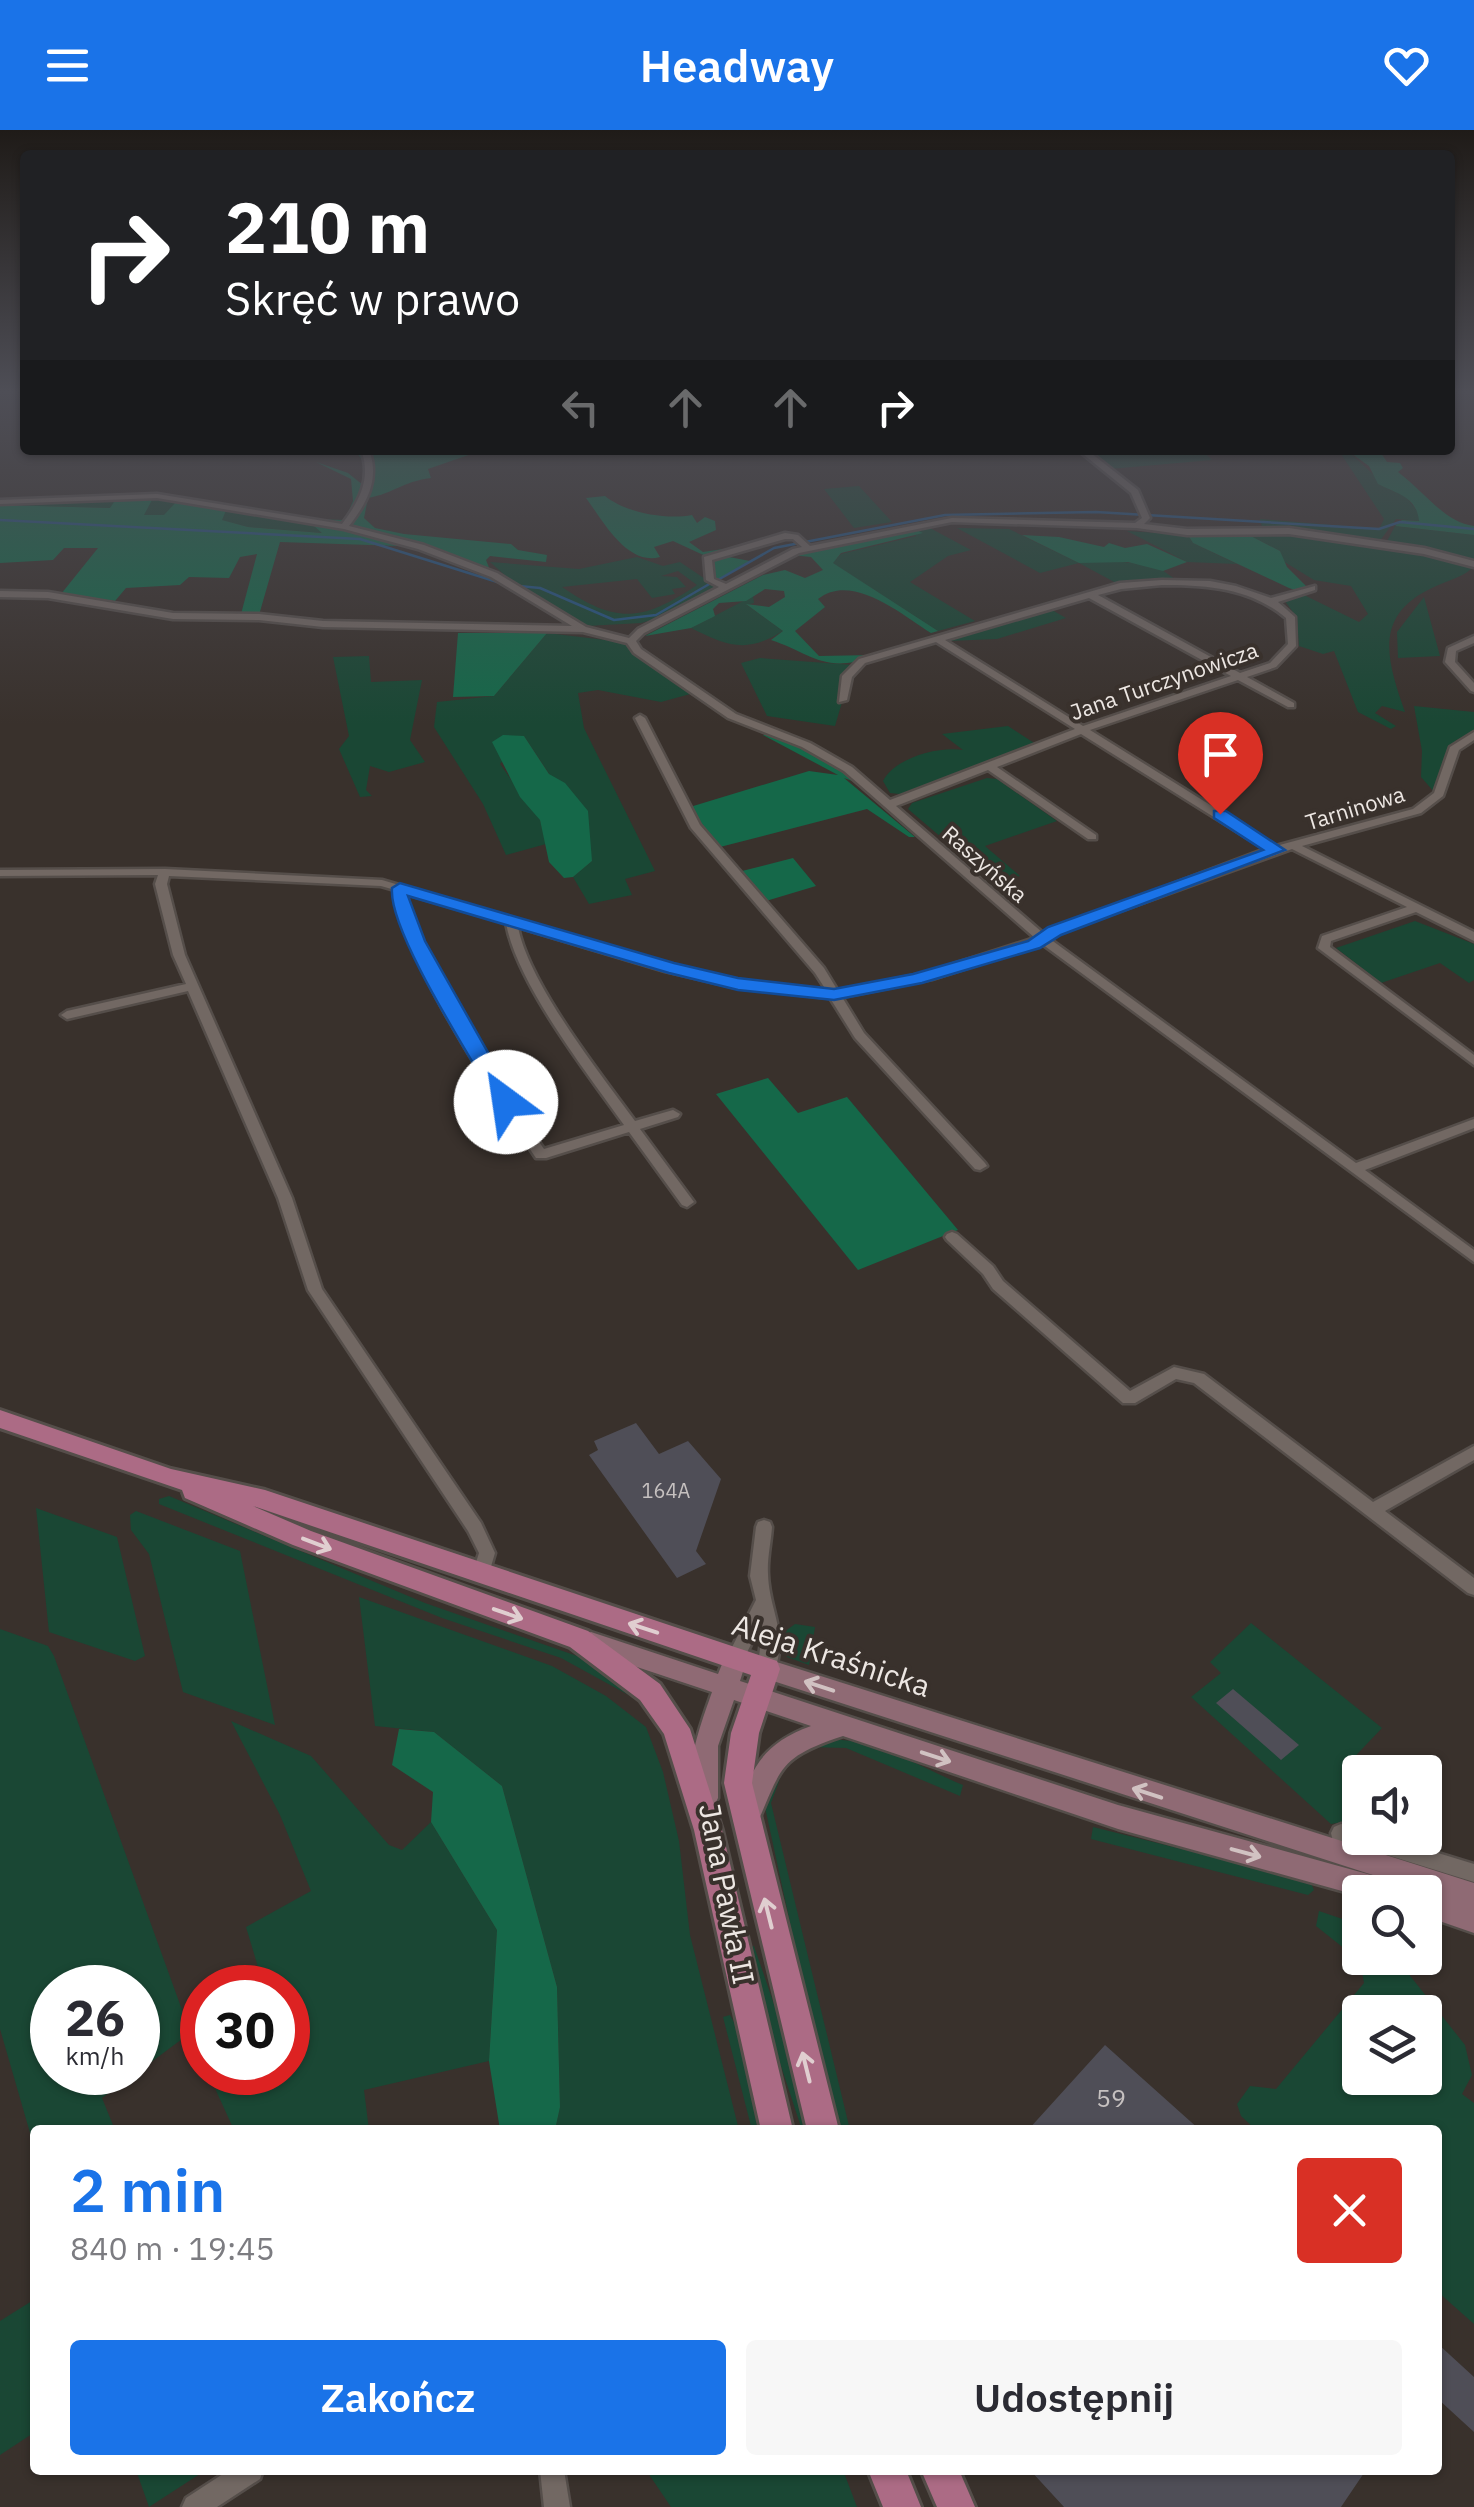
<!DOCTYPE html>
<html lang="pl">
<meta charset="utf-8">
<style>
body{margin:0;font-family:"IBM Plex Sans",sans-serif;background:#f7f7f7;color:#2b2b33;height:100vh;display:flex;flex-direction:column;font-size:38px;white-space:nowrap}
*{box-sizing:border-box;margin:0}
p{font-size:32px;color:#7c7c81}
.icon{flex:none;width:55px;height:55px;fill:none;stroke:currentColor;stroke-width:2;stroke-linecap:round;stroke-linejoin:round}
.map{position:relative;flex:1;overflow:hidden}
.sheet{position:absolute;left:30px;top:1995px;width:1412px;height:350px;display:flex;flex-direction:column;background:#fff;border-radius:10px;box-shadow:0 2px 8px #0004}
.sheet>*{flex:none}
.top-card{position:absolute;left:20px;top:20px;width:1435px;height:305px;border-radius:10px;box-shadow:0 2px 8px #0004;background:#202124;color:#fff;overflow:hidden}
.controls{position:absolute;left:1342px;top:1625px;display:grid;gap:20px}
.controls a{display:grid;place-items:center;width:100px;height:100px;border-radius:10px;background:#fff;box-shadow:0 2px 8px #0004;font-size:50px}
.speed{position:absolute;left:30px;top:1835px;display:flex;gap:20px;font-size:50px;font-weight:700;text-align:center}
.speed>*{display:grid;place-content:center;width:130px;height:130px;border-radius:50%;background:#fff;box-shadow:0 2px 8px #0004;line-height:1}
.speed small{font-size:25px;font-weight:400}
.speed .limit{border:15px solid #d22;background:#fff;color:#111}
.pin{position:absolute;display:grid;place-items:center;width:85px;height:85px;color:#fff;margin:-102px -42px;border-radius:50% 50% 50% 0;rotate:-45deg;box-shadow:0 0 10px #0007}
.pin .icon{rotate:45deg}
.me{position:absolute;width:110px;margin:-55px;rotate:329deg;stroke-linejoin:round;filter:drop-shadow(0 0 8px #0008)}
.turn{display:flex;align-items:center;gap:35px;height:210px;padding:0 40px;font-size:45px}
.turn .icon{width:130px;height:130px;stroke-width:2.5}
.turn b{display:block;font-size:70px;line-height:85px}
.lanes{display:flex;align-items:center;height:95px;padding:0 40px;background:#0003;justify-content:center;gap:50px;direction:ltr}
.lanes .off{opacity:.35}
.round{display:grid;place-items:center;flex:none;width:105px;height:105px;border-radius:10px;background:#f7f7f7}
.overview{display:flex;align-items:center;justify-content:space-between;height:170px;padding:0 40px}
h1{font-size:60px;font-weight:600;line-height:75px;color:#1a73e8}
.primary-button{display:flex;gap:20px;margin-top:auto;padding:20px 40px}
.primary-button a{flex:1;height:115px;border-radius:10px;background:#1a73e8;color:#fff;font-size:40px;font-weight:600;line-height:115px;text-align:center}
.primary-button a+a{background:#f7f7f7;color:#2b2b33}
header{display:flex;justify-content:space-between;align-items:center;height:130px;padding:0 40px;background:#1a73e8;color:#fff;font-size:45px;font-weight:600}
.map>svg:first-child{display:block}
</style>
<header><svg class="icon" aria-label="menu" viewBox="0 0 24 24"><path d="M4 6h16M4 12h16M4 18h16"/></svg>Headway<svg class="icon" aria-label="heart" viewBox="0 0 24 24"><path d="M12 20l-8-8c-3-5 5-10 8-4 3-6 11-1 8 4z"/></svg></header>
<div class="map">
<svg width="1474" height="2377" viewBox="0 0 1474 2377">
<rect width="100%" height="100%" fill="#39312c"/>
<path fill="#1a4734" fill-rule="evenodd" d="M1087,320H1202L1212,330L1110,339Z
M1348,321L1390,360L1402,362L1419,383L1420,391L1396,389L1379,412L1262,397L1260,389L1379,399L1384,389L1341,324Z
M859,356L892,392L854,398L824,359Z
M151,364L306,389L324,403L248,397L221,390L226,377L176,372L165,385H143L151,370L111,378L0,375V370Z
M1395,396L1474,405V432L1386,413Z
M928,397L971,420L948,426L910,452L975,491L938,501L832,433L841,424L916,406L914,399Z
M957,398L1009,399L1079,433L1108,430L1156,436L1175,449L1118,454L1079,433L1040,443Z
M1127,401L1188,405L1193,413L1237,434L1187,432Z
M1291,403L1416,421L1474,436C1466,446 1447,451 1434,457C1372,485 1387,530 1405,582L1382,576L1375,583L1396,596L1391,599L1358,582L1334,521L1323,524L1299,516L1297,488L1285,471L1304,465L1359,492L1368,484L1351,456L1314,450L1283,431L1280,421L1247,404Z
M637,427L663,436L680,432L717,457L662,487L641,493L586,496L518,457L490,432L579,439ZM678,441L697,455C642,492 616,494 562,457L637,449L652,468L675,464L672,459L686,457L677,447L661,446Z
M753,466L754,473L747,475L783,501C746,524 728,516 691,498Z
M1424,467L1440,526L1398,528L1397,502Z
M1052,480L1066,488L997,509L948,511Z
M547,503L622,512L694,563L661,572L598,560L578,563L584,598L655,741L625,749L632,765L589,774L573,747L592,731L588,719L550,645L524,606L500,634L540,690L546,714L506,725L483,674L434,597L437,572L494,566Z
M369,526L371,552L422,550L410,610L425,632L389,642L370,636L366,660L372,666L360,667L339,619L349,606L333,527Z
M760,528L853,535L835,596L767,586L741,533Z
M1414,576L1474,582V604L1456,610L1435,663L1421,647L1422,621Z
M1008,596L1039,616L900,664L890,663L883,651C895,627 940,616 963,620L942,604Z
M987,648L997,649L1057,691L985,716L1020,746L996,754L908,679L912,673Z
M1415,791L1474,814V850L1469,853L1440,833L1381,853L1336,818Z
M169,1366L425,1473L600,1534L622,1547L643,1573L561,1528L442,1488L159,1374V1369Z
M36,1378L117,1407L145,1526L135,1531L49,1502Z
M136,1381L240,1421L275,1595L183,1562L149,1424L131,1400L130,1385Z
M359,1467L552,1536L606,1566L646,1597L663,1642L679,1711L690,1805L739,2000H555L560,1976L557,1857L502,1656L434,1602L375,1596Z
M1251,1493L1382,1598L1343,1639L1360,1656V1689L1331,1694L1191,1567L1221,1543L1210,1532Z
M795,1494L815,1497L809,1535L787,1527L782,1519L784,1502Z
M0,1499L48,1516L54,1526L190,1902L202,1895V1929L190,1903L138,1942V1858H52V1942L136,1943L102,1968L115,2000H35V2020L0,1899Z
M231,1591L311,1626L389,1715L402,1720L431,1692L497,1800L489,1931L364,1960L369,2000H234L208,1943L288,1942V1858L264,1857L246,1797L311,1761L280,1685Z
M828,1610C875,1607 921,1638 963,1655L960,1666L846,1618L806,1617Z
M786,1632L771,1673L850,2000H835L763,1668Z
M1093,1697L1310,1751L1314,1760L1308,1765L1091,1709Z
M1319,1781L1360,1795V1828H1396L1465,1915L1472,1945L1462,1964L1474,1973V2194L1438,2162V2000H1256L1241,1986L1237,1974L1250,1956L1276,1959L1364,1853L1360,1831L1316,1796ZM1425,1882V1948H1360V1882Z
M754,1816L790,1921L809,2000H802L758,1866L747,1818Z
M730,1885L741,1905L763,2000H752L723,1887Z
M35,2169V2302L0,2325V2191Z
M136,2340H206L149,2377Z
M646,2340H843L857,2377H671Z"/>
<path fill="#156849" d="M355,320H483L428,339L431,348C401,352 395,363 368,368L364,388L375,398L404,404L511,414L518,420L547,425L546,432L490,426L486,430L490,440L430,417L280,412L259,485L241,484L257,424L240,427L229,448L189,447L180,455L126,458L115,471L61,464L98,418H64L53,430L0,433V375L110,378L116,369L152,370L144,385H164L176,372L227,378L222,390L248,397L322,403L306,389L345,390L353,371L351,349L316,332L348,343L363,355L364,333Z
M1379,320L1387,332L1400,333L1403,338L1398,342C1426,363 1444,392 1474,396V405L1395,396L1402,390L1419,391C1417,367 1396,363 1378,354L1369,336L1348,321Z
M605,366C626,383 667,390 692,385L697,393L705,387L715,391L716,400L689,412L703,422L730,418L737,423L729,427L750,431L716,451L712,429L673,411L654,417L660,427C627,436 603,391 586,368Z
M914,399L923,403L841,423L833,433L938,501L931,503C901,484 852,442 818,469L825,477L795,501L819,526L874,525C827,546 811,523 771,510L783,501L746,474L769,477L785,467L784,461L765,459L746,471L719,473L713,479L715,486L691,498L645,506L763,445L785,440L805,448L823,440L811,427L791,425Z
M1247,404L1280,421L1287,437L1307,457L1298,461L1289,458L1193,413L1188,405Z
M1022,405L1059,407L1104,417L1109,413L1125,418L1147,414L1187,432L1163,441L1128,432L1079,433Z
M458,503H547L494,566L453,567Z
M770,604L826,629L861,654L844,648L915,707H909L867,679L720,717L704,701L690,677L809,641L838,645L763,605Z
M503,605L524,606L549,644L565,653L588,681L592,731L573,747L564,748L549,732L540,690L520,667L492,612Z
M793,728L816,756L766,771L742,741Z
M768,948L798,983L847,967L958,1100L858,1140L716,964Z
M399,1599L434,1602L502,1656L557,1857L560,1977L555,2000H500L489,1931L497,1800L431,1692L433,1662L392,1635Z"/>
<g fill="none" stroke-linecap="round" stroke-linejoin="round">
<path stroke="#245583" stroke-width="2.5" d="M0,390L360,409L507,455L540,458L614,490L656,485L711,453
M716,451L774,418L945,385L1096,382L1379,399L1400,392L1474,399"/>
</g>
<path fill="#4f4e57" d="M636,1293L659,1324L688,1311L721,1349L696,1421L706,1434L677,1448L589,1325L598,1320L594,1311Z
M1233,1559L1299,1615L1281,1630L1216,1573Z
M1105,1915L1200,2000H1028Z
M1438,2214L1474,2247V2302L1438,2269Z
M1030,2340H1366L1341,2377H1064Z"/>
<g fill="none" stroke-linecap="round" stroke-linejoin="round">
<g stroke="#554e4a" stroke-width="5">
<path id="minor" d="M361,320H369C380,349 367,373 349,396L424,415L497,443L586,497L629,508L638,499L719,457L706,450L704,427L785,403L798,405L810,416L952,388L1135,393L1142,388L1131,363L1078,320H1087L1138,360L1150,388L1144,394L1187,399L1289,398L1424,418L1474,431V437L1424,424L1289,404L1187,405L1137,398L952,392L799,423L644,503L636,511L641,519L736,584L810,613L852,637L890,670L1075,599L936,512L865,533L852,547L847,570L839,572L842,546L859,529L1120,453L1162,450L1210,451L1236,456L1271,468L1315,456V460L1278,472L1295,487L1296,516L1276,537L1247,547L1294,573V577H1288L1238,550L1090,600L1276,716L1413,679L1434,663L1450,617L1474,602V610L1459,620L1443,666L1421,683L1302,716L1474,802V811L1416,782L1331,811L1330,817L1474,925V935L1318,818L1322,806L1407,777L1292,719L1059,803L1050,809L1356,1033L1474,989V998L1365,1040L1474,1120V1132L1042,814L932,849L842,867L864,903L985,1033L987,1036L980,1040L975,1039L855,908L830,868L738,858L665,841L518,797C529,854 600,943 635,991L673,980L680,984L678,987L640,999L694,1072L687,1077L682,1075L629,1002L546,1028H536C502,979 470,928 441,876C421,839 401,802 395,760L381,756L169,746L167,754L185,825L292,1068L322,1159L481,1393L495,1423L487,1450L481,1452L475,1450L472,1445L479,1423L468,1401L308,1160L278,1068L188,861L67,889L61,885L67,881L186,854L173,825L155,754L158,745L0,746V740L165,739L382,750L672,835L738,850L826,860L815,843L691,698L635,588L640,585L645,588L700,695L824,838L838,861L926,843L1035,808L844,641L802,617L728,588L634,523L627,513L583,502L323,497L259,490L173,489L48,468L0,467V461L48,462L173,483L259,484L323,491L572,496L491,447L418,419L344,399L157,368L0,374V370L157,364L342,394C359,372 372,348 361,320ZM785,409H793L802,417L793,419L726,454L714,449L712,430ZM1162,455C1208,455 1250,458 1286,488L1288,514L1270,533L1240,543L1098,465L1121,459ZM1089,468L1231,546L1083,596L945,510ZM1081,604L1265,719L1043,803L896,676L988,640L1088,709H1096V705L997,637ZM407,764L506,793C517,854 587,943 624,995L544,1019C511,972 480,923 451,873C432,838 412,803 407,764Z
M1474,506V513L1456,521L1455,532L1474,553V562L1471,561L1445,532L1448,518Z
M952,1102L957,1104L993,1136L1003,1151L1130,1261L1174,1237L1204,1244L1373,1372L1474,1316V1330L1385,1381L1474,1448V1465L1468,1463L1194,1253L1176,1249L1135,1273H1123L993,1159L983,1144L947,1110L945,1107L947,1104Z
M764,1390L770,1392L772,1397C771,1412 767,1429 768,1444C769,1482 790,1504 773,1544L767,1547L761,1544C755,1529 764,1511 761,1495L741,1534L735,1537L729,1534L726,1529L756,1470L750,1446L756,1397L758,1392Z
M1341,1694L1360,1698V1708H1389L1474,1734V1752L1352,1714L1354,1724L1351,1730L1344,1733L1337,1730L1331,1703L1334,1697Z
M229,2340H263L260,2349L217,2377H182L186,2368Z
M540,2340H564L570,2377H544Z"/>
</g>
<g stroke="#554e4a" stroke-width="5">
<path id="secondary" d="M591,1502L718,1544L727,1522L735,1519L743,1522L747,1529L740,1551L1118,1675L1382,1748L767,1549L759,1546L755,1539L759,1532L767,1529L1474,1753V1803L1425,1786V1762L1394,1752L1398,1753L1402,1762H1360V1766L1118,1699L843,1606C776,1628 782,1639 755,1698L746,1702L737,1698L733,1690C751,1641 759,1615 811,1596L734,1570L718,1616V1668L714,1676L705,1679L696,1676C681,1644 701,1594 712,1562L583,1519L579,1512L583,1505Z"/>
</g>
<g stroke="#554e4a" stroke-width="6">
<path id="primary" d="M0,1280L171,1339L265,1360L777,1531L780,1539L759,1603L752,1653L839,2000H807L724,1653L731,1603L751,1545L253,1376L311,1401L588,1501L660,1554L690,1599L722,1700L793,2000H761L694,1700L664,1604L640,1570L570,1517L293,1415L185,1368L182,1360L0,1298Z
M868,2340H906L921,2377H883Z
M921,2340H959L975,2377H937Z"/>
</g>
<use href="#minor" fill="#726863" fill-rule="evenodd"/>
<use href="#secondary" fill="#8f6a74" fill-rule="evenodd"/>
<use href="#primary" fill="#ac6b85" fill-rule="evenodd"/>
</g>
<defs><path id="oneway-shaft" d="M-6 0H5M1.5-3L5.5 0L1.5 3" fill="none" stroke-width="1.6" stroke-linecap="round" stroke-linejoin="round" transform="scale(2.5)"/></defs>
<g stroke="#e0ced0">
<use href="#oneway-shaft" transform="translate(317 1414) rotate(21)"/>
<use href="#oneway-shaft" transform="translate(508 1484) rotate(19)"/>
<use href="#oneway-shaft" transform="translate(643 1498) rotate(-162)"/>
<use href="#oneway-shaft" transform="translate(768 1783) rotate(-104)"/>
<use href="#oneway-shaft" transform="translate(806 1937) rotate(-104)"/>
</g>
<g stroke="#d1c2c2">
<use href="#oneway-shaft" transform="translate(819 1556) rotate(-162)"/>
<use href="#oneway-shaft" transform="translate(936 1627) rotate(18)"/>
<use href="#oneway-shaft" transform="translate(1147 1663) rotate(-162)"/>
<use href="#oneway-shaft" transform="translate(1246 1723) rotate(15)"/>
</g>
<linearGradient id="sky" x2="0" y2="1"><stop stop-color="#1f1b18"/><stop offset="0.44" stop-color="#4e4e56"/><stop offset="1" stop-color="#4e4e56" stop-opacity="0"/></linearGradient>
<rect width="1474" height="594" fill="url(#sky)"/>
<path fill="#1a73e8" stroke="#114b97" stroke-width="2.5" d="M1214,681H1226L1285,720L1061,805L1040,818L922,853L834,870L738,860L669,843L408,766L425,811L516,972L506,979L496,972C472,929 388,801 392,758L400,753L674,833L738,848L834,859L913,844L1028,811L1048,797L1263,720L1214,688Z"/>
<g text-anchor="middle" stroke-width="8" stroke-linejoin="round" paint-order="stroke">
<g font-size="20" fill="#c6c1c0">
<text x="666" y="1368">164A</text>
</g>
<g font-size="22" fill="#ede7e3" stroke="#39312c">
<text transform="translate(1164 551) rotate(-19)" y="8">Jana Turczynowicza</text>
<text transform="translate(1355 678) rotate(-17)" y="8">Tarninowa</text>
<text transform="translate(985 734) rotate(41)" y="8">Raszyńska</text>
</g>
<g font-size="25" fill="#c6c1c0">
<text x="1111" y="1977">59</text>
</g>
<g font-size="30" fill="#ede7e3" stroke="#39312c">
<text transform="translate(831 1526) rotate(18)" y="10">Aleja Kraśnicka</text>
<text transform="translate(726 1764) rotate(79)" y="10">Jana Pawła II</text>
</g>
</g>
</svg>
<div class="controls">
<a><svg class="icon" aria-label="sound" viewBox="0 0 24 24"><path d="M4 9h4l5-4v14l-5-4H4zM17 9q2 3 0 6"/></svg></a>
<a><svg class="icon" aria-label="search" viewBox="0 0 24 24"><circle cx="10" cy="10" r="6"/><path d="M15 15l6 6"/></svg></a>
<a><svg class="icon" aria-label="layers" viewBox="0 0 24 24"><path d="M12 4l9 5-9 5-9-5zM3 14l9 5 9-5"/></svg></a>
</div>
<div class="speed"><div>26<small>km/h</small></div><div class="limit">30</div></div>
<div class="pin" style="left:1220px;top:684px;background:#d93025"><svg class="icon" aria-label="arrive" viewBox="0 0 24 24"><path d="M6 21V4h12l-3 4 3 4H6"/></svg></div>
<svg class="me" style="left:506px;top:972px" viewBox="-20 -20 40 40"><circle r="19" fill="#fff"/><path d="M0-13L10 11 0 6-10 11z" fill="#1a73e8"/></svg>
<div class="top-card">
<div class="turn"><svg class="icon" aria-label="right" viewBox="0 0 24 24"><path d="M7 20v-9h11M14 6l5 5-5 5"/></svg><div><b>210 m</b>Skręć w prawo</div></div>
<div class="lanes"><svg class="icon off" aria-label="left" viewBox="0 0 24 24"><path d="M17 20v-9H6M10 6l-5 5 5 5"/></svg><svg class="icon off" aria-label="ahead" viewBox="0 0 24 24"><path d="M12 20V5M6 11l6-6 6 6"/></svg><svg class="icon off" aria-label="ahead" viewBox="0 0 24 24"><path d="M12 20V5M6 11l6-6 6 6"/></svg><svg class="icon" aria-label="right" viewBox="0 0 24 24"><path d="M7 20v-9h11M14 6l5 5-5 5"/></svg></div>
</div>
<section class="sheet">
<div class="overview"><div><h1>2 min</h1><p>840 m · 19:45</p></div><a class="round" style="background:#d93025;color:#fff"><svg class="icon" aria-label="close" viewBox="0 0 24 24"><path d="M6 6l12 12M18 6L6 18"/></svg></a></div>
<div class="primary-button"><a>Zakończ</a><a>Udostępnij</a></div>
</section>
</div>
